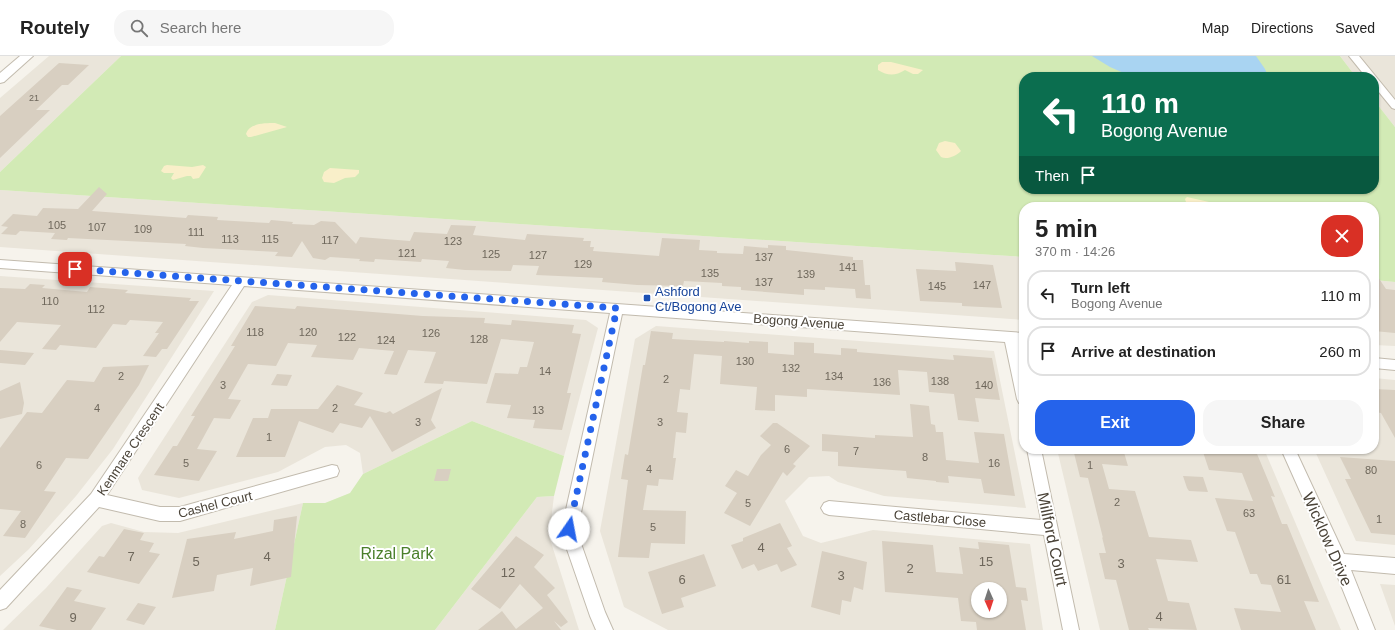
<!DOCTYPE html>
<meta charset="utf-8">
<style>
body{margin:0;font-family:Helvetica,sans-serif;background:#f6f6f6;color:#222;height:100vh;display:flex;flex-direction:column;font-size:15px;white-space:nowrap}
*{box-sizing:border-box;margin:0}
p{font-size:13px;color:#767676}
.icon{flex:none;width:22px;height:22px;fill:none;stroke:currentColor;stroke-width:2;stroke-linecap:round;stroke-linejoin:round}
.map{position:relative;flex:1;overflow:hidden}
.drawer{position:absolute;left:1019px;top:146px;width:360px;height:252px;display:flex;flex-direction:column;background:#fff;border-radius:16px;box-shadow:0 1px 3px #0004}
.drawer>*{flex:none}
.banner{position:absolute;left:1019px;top:16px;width:360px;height:122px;border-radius:16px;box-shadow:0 1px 3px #0004;background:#0b6e4f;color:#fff;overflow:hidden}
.needle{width:26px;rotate:177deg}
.tools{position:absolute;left:971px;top:526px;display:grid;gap:8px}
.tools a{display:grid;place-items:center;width:36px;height:36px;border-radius:50%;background:#fff;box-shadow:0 1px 3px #0004;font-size:20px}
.pin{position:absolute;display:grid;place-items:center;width:34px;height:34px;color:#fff;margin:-17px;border-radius:8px;box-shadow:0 2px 6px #0006}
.me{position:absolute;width:44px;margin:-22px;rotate:12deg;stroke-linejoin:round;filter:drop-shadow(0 0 3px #0008)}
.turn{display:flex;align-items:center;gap:14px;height:84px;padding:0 16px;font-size:18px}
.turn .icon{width:52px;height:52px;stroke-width:2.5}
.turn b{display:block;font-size:28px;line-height:34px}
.then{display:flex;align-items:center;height:38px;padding:0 16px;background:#0003;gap:8px;font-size:15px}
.round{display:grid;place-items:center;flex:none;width:42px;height:42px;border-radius:16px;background:#f6f6f6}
.headline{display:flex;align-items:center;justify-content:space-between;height:68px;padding:0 16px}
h1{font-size:24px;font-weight:700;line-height:30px}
.primary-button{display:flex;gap:8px;margin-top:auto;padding:8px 16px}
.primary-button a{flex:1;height:46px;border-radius:16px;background:#2563eb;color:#fff;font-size:16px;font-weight:700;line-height:46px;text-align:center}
.primary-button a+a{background:#f6f6f6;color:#222}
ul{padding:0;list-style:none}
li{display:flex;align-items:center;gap:12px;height:50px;margin:0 8px 6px;padding:0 8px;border:2px solid #e0e0e0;border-radius:16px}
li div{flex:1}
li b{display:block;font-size:15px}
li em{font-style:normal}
header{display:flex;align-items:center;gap:24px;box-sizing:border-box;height:56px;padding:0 20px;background:#fff;border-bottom:1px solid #e0e0e0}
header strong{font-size:19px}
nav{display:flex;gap:22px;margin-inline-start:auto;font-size:14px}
.search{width:280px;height:36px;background:#f6f6f6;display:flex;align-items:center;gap:10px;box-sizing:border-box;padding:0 14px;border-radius:16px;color:#767676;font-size:15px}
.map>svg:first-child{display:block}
</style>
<header>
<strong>Routely</strong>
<div class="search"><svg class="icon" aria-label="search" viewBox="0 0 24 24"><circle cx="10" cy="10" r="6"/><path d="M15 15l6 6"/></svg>Search here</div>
<nav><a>Map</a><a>Directions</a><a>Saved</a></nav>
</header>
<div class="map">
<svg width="1395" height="574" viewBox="0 0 1395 574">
<rect width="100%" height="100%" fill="#f6f3ec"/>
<path fill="#eae5da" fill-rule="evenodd" d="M49,0H121L0,116V42Z
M1340,0H1395V71L1374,44V21H1356Z
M0,134L1024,201V264L0,191Z
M0,220L214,235L113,393L76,440L29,493L0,520Z
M1374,224L1395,226V290L1374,289Z
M268,239L586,264L598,272L564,400L472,365L363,418L360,397L346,389L325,391L278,416L179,442L142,434L138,422L252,246Z
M656,270L994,295L1026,452L884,440L838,426L829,420L809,421L785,445L803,480L821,487L873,474L1030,488L1043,574H668L624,551L600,475L635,283ZM978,533H1000V555H978Z
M1374,322L1395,324V489L1356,485L1314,393H1374Z
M1057,393H1264L1341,574H1100Z
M554,440L549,480L579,574H435L537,441Z
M303,447L275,574H3L46,532L102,470L111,467L144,476L178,477Z
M1380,528L1395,529V570Z"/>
<path fill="#d2eab5" d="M121,0H1340L1356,21H1024V133H1374V44L1395,71V226L1374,224V151H1024V201L0,134V116Z
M472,365L564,400L554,440L537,441L435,574H275L303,447H325L350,437L363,418Z"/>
<path fill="#f9efc9" d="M882,6H891L923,14L918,18H913L905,14C895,20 888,20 878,14V9Z
M275,67L287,71L251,81H248L246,78C249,67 265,67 275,67Z
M945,85L955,87L961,95C956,100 947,104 941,101L936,94L939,87Z
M167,109L192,111L203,109L206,111L199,122L193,123L191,120H187L173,124L171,122L174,117H164L161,115L164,110Z
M330,112L359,114V117L355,121L345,122L334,127L324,126L322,122L324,116Z
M1187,141L1209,146L1217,151H1198L1186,146L1185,143Z"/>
<path fill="#a9d4f2" d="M1092,0H1256L1265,13L1268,21H1133L1110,11Z"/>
<path fill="#d8cfc1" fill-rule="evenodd" d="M59,7L89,9L68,29H62L36,54H50L0,102V60Z
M99,131L107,138L92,155L186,162L188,159L218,161L217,164L269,167L271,164L293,166L292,168L314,169L321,165L335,166L356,188L360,181L410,185L414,176L447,178L451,169L476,170L473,179L525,184L527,178L584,182L583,185H591L590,191H594L593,195L659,200L662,182L700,184L699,194L717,195V197L743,198L744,190L768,192V189L786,190V194L853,201V204H863L865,229H870L871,243L856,242L855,233L825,231V234L804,233V239L741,234V231L722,230V227L684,225L683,230L637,229L602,226L603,222L536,219L539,210L513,209L511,215L465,214L446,212L449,205L422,203L421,206L375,203L374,206L359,205L360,203L330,201L325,204L313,202L302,185L292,201L275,200L278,196L203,192L185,190L186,188L68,182L67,184L51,183L55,177L20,175L16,179L1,178L8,171L1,170L13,158L37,160L43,152L78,153Z
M955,206L993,209L1002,252L962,250V247L920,245L916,213L956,215Z
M1374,215L1386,233L1395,234V277L1374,275Z
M30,228L45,229L42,232L87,236L90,231L128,234L125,237L191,242L189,245H199L167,293H162L156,301L143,300L159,277H155L163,266L130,264L126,269L113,268L96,292L60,289L56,294L42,293L61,269L17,266L0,286V232L25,233Z
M255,250L295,253L297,250L423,260L485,262L484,267L511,269L512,264L574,269L572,277L581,278L567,337H571L562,374L533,372L535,364L507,362L511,349L486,347L495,317L518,318L520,311H527L534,286L501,283L487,328L444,325L443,328L424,327L436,296L408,294L397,319L384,318L394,295L359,292L353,304L311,301L317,289L288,287L276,310L248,308L228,343L241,344L230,363L214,362L197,393L217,395L199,425L154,419L173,390H177L195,360H191L235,290H231Z
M651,275L673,277L672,283L724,286V285L749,287V285L768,286V297L794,299V286L814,287V297L841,299V292L857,293V296L954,304L953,299L992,302L1000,344L975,342L979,366L958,364L954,338L929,336L927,316L898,314L900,339L807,333V341L775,339V355L755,354L757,331L720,328L722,300L694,298L690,334L680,333L677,356L688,357L686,377L676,376L673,402H676L673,424L659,423L658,430L647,429L643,454L686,455L685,488L651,487L649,502L618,501L628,424L621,423L625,398L628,399L643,309H645Z
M0,294L34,297L25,309L0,307Z
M149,309L139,329L88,403L66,402L44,435L56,436L25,482L3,480L21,455L0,453V392L27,356L42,357L67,324L94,326L103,311Z
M277,318L292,319L287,330L271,329Z
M20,326L24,347L22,358L0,363V335Z
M337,329L363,337L354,349L386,357L390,355L393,358L442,332L431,364L436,372L392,396L370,360L362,372L340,367L333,377L299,365L285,401H236L253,362H268L271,353H318Z
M1374,333L1395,334V382L1381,357L1374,356Z
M910,348L929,350L931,368L935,369L936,376H943L946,404L979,407L974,376L1004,378L1015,440L984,437L981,423L948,420L949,427L936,426V425L907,422L906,415L838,410V396L822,395V378L875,382V379L913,381Z
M773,367H777L810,390L793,408L796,410L787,420L783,416L750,470L724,457L737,437L725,430L736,414L748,420L761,399L771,389L760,380Z
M1073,393H1123L1128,410L1102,408L1109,433L1135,435L1149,481L1191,484L1198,506L1156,503L1168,545L1189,547L1197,574L1148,572L1149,574H1129L1116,524L1105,523L1099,497H1106L1102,481L1103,482L1088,422L1080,421Z
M1202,393H1255L1275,441L1271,440L1282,468H1287L1319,546L1304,545L1316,574H1241L1234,552L1281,556L1271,529L1261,528L1257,518H1250L1235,476L1227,475L1215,442L1253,445L1242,417L1209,414Z
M1340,401L1395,405V479L1371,477L1345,423H1351Z
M437,413H451L448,425H434Z
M1183,420L1203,421L1208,436L1189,435L1187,432Z
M297,460L291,521L250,530L253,512L217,519L214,535L172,542L187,483L236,476L234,483L273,475L274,464Z
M780,467L792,490L787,492L797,509L781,516L777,508L758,515L754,508L742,513L731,489L743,485V482Z
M124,473L144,477L140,484L154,487L149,496L160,498L139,528L87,516L99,500L104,501Z
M516,480L544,499L534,511L555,532L547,539L568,566L561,571L554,565L561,574H478L502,555L516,573L543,552L520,528L500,553L471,533Z
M882,485L933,489L936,516L963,518L959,491L979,493L978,486L1009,489L1016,531L1026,532L1028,545L1021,544L1026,574H977L976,566L961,565L958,542L885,536ZM978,533H1000V555H978Z
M822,495L867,506L863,534L854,531L851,546L842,544L840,559L811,551Z
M704,498L716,530L681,542L684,551L662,558L648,516Z
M67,531L82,534L74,545L106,552L91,574H57L39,570Z
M138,547L156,551L144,569L126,564Z"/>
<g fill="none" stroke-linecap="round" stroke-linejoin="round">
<g stroke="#c2bbae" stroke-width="2">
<path id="minor" d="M1349,0H1359L1395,44V53L1392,52L1374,30V21H1366Z
M0,204L1024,277V287H1019L1024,311V349L1019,347L1017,343L1005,286L622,258L577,476L605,556L613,574H596L590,560L561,476L610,257L244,230L107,439L160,451H180L332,409L337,410L339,415L337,420L180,465H160L99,451L6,552L0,554V534L91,438L232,229L0,212Z
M1374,302L1395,304V314L1374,312Z
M1027,393H1041L1079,574H1063L1044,479L829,459L824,457L821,452L824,447L829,445L1041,464Z
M1281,393H1295L1344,498L1395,502V518L1351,514L1375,574H1359L1332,507Z"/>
</g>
<g stroke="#c2bbae" stroke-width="2">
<path id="tertiary" d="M20,0H33L4,26L0,27V17Z"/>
</g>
<use href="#minor" fill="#fff" fill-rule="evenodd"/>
<use href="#tertiary" fill="#fff" fill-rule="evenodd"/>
</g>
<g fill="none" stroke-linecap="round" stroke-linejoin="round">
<path stroke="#2563eb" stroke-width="7" stroke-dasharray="0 12.6" d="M75,213L617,252L569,473"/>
</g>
<rect fill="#1a4fb4" stroke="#fff" stroke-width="1.5" x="643" y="238" width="8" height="8" rx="2"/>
<g text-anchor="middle" stroke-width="4" stroke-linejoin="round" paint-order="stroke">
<g font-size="9" fill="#6e675b">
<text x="34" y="45">21</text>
</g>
<g font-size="11" fill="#6e675b">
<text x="57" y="173">105</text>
<text x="97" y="175">107</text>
<text x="143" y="177">109</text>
<text x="196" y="180">111</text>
<text x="230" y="187">113</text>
<text x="270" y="187">115</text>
<text x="330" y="188">117</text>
<text x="453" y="189">123</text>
<text x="407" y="201">121</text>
<text x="491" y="202">125</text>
<text x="538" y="203">127</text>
<text x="764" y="205">137</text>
<text x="583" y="212">129</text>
<text x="848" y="215">141</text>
<text x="710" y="221">135</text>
<text x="806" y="222">139</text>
<text x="764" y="230">137</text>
<text x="982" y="233">147</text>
<text x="937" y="234">145</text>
<text x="50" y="249">110</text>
<text x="96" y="257">112</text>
<text x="255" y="280">118</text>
<text x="308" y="280">120</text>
<text x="431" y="281">126</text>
<text x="347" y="285">122</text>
<text x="479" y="287">128</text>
<text x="386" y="288">124</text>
<text x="745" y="309">130</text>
<text x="791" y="316">132</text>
<text x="545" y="319">14</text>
<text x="121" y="324">2</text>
<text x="834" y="324">134</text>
<text x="666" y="327">2</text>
<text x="940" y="329">138</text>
<text x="882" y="330">136</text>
<text x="223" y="333">3</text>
<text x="984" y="333">140</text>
<text x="97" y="356">4</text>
<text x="335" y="356">2</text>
<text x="538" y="358">13</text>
<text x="418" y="370">3</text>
<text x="660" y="370">3</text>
<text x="269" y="385">1</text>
<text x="787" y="397">6</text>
<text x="856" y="399">7</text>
<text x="925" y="405">8</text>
<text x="186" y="411">5</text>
<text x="994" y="411">16</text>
<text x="39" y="413">6</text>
<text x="1090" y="413">1</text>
<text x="649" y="417">4</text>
<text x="1371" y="418">80</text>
<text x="1117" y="450">2</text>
<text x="748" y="451">5</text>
<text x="1249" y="461">63</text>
<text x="1379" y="467">1</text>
<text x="23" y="472">8</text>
<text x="653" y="475">5</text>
</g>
<g font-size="13" fill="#164399" stroke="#fff" text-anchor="start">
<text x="655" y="240">Ashford<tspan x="655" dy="15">Ct/Bogong Ave</tspan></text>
</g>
<g font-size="13" fill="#4b4439" stroke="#fff">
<text transform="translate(799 265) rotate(4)" y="5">Bogong Avenue</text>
<text transform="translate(130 393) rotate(-56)" y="5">Kenmare Crescent</text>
<text transform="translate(215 448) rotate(-14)" y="5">Cashel Court</text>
<text transform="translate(940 462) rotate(5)" y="5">Castlebar Close</text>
</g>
<g font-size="13" fill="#6e675b">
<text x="761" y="496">4</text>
<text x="131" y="505">7</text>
<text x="267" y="505">4</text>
<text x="196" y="510">5</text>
<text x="986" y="510">15</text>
<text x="1121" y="512">3</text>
<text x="910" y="517">2</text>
<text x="508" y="521">12</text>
<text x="841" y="524">3</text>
<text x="682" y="528">6</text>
<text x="1284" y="528">61</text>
<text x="1159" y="565">4</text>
<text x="73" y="566">9</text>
</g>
<g font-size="16" fill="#4b4439" stroke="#fff">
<text transform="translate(1053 483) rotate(78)" y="6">Millford Court</text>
<text transform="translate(1328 483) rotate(66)" y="6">Wicklow Drive</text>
</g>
<g font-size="16" fill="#4a7f2a" stroke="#fff">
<text x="397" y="503">Rizal Park</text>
</g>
</g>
</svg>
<div class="tools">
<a><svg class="needle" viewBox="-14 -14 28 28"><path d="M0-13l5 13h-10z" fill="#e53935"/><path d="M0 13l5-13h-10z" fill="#767676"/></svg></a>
</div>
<div class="pin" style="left:75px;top:213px;background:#d93025"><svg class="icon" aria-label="arrive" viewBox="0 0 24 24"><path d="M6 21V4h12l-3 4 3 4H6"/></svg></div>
<svg class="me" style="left:569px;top:473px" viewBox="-20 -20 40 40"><circle r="19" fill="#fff"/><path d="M0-13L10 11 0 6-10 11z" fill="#2563eb"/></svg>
<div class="banner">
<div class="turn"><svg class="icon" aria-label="left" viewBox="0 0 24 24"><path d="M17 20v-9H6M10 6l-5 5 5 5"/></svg><div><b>110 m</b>Bogong Avenue</div></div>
<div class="then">Then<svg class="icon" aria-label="arrive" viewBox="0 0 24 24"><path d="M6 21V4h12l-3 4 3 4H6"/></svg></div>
</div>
<section class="drawer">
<div class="headline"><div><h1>5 min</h1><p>370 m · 14:26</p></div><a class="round" style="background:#d93025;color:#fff"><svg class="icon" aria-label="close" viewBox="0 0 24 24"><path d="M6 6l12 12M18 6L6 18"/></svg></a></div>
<ul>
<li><svg class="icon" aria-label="left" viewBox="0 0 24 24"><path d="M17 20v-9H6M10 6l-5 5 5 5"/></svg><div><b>Turn left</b><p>Bogong Avenue</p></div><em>110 m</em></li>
<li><svg class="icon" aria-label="arrive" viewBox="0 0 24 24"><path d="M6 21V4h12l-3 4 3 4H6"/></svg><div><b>Arrive at destination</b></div><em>260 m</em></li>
</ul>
<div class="primary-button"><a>Exit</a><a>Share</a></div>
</section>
</div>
